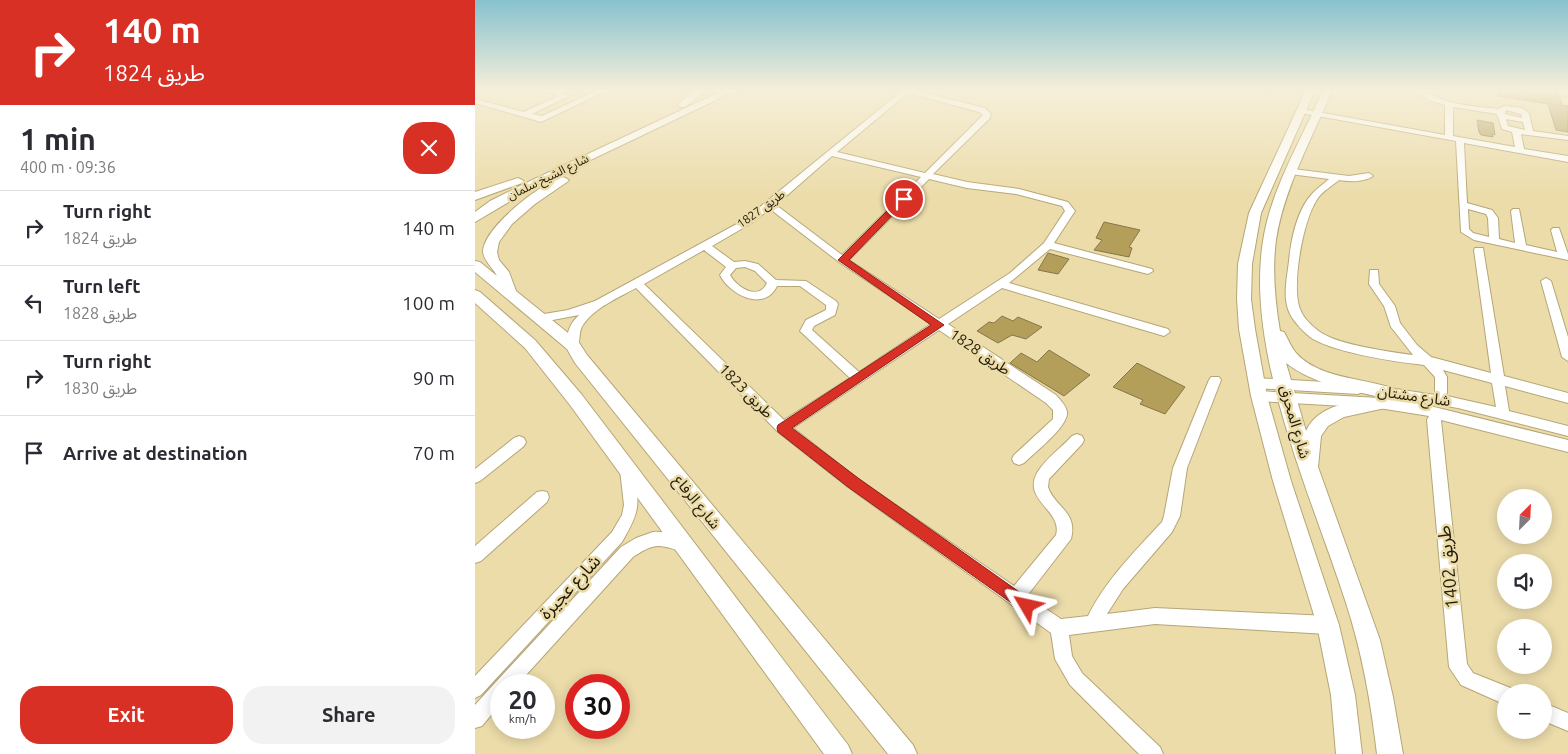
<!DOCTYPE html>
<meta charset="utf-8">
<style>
body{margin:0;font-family:Ubuntu,"Noto Sans Arabic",sans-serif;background:#f2f2f3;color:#2b2b33;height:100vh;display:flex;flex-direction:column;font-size:19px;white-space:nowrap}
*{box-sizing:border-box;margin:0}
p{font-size:16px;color:#7c7c81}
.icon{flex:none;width:28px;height:28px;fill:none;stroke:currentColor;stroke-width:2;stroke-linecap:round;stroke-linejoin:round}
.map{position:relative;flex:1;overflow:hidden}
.sheet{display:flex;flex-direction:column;background:#fff;width:475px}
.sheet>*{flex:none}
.banner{background:#d93025;color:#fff;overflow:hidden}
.needle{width:32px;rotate:24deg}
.buttons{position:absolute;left:1022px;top:489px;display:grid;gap:10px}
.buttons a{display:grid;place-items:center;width:55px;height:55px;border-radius:50%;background:#fff;box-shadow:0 2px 12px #0003;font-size:25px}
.speed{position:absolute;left:15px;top:674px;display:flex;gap:10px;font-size:25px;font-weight:700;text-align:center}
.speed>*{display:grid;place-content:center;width:65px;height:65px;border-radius:50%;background:#fff;box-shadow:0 2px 12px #0003;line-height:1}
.speed small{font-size:12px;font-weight:400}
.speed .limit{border:8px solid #d22;background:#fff;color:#111}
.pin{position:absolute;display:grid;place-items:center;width:42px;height:42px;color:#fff;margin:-21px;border:2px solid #fff;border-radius:50%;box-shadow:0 1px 5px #0007}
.me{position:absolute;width:55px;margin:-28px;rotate:306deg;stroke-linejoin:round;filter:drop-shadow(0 0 4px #0008)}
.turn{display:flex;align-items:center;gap:18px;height:105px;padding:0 20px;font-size:22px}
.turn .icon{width:65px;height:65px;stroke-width:2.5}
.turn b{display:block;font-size:35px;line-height:42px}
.round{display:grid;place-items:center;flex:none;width:52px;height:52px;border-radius:20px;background:#f2f2f3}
.summary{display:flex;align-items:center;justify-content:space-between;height:85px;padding:0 20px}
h1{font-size:30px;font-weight:600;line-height:38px}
.action{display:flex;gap:10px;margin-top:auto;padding:10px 20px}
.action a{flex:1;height:58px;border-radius:20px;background:#d93025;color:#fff;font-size:20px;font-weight:600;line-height:58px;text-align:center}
.action a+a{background:#f2f2f3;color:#2b2b33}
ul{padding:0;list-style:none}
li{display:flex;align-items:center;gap:15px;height:75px;padding:0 20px;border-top:1px solid #e1e1e2}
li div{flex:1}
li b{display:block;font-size:19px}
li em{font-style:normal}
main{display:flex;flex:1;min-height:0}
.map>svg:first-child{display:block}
</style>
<main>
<section class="sheet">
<div class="banner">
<div class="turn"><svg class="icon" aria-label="right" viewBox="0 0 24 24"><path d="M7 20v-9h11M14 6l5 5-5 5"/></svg><div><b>140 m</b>طريق 1824</div></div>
</div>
<div class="summary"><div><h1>1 min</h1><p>400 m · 09:36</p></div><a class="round" style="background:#d93025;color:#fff"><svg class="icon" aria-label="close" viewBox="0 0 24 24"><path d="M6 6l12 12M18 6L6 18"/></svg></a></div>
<ul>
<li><svg class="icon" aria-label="right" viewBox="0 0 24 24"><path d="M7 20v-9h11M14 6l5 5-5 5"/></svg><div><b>Turn right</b><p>طريق 1824</p></div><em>140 m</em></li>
<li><svg class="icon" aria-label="left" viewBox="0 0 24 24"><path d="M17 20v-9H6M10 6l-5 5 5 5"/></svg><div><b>Turn left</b><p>طريق 1828</p></div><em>100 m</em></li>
<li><svg class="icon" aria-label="right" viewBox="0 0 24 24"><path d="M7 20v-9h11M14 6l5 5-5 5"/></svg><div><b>Turn right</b><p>طريق 1830</p></div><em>90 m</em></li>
<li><svg class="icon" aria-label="arrive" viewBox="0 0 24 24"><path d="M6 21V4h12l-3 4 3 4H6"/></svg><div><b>Arrive at destination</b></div><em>70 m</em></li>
</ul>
<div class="action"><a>Exit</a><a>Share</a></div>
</section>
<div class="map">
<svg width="1093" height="754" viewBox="0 0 1093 754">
<rect width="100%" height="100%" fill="#ecdcaa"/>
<path fill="#b39e5a" stroke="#867749" d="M1024,90H1082V95L1085,97L1087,105L1093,106V132L1081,130L1073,104L1023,96Z
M1002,120L1018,123L1020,135L1017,134L1018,137L1006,135L1004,132Z
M629,222L665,230L654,247L657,248L654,257L619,250L627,240L621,238Z
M573,253L594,259L583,274L563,270Z
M527,316L538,321L543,317L567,327L551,339L537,335L523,343L502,331L514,322L519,323Z
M574,350L615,375L589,396L535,363L546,353L562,362Z
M662,363L710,387L690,414L665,404L668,400L638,387Z"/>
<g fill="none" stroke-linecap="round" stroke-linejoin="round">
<g stroke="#b5a676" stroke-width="2">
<path id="minor" d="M69,90H81L94,96L57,114L67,116L123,90H133L66,122L0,103V99L49,112L83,96Z
M428,90H439L510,108L516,114L514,119L458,174L492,182L544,189L593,202L600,211L579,243L677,269L678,271L673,274L575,249L534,283L693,329L695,332L689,336L527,288L473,324L581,395C585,400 591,405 592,412C594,426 559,453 549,463L544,465L539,463L537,459L539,455L578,419V410L571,403L464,330L318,428L383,479L539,586L581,535C588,511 547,500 562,473C570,459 586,448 597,436L602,434L607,436L609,440L607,444L574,479L573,487C580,508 603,511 596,539L552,596L586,619L613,616C631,580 659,552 687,522L689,516L698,468L734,380L736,377H744L746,380L712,468L705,516L697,532L648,589L632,614L680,608L853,616L859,619L862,625L859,631L853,634L680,624L594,635L597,656L607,673L685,747L688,754H664L595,685L580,659L576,633L373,487L303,432L161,288C143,298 119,308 108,325C103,332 106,341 102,348H94C89,336 95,323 104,315L67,322L61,318L63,315L93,310L120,301L269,220ZM433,93L504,112L508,115L450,173L362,152ZM357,156L446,177L367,255L301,205ZM454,179L492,188L541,194L587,206L590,211L569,243L535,273L464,319L374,260ZM295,209L364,262L456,324L384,372L337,330L339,326L360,315L363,304L361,301L331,281L301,280L283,264L270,261L259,262L237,246L275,224ZM229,250L251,267L245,275C254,294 289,313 302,286H325L351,305V310L331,320L325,331L375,378L309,420L169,284ZM270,267L280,271L292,283C284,301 262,288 255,275L261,268Z
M941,90C953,90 962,99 975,102C990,106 1007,107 1023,109L1029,106L1047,108L1054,113L1058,131L1093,136V140L1046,134L1049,149L1093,156V162L989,143L992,203L1017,210L1023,218L1024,239L1040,243L1036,211L1038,209H1044L1051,245L1082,252L1076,230L1078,228H1084L1093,254V260L999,240L986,232L981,141L826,113L822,111L826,109L970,135V105L953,100ZM978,107L1022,114L1027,129L1037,132L1040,147L978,136ZM1031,110L1046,114L1047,118L1030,114ZM1031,119L1048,122L1050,130L1033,126ZM993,209L1011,214L1013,218L1014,237L998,233L994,229Z
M1084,91L1093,92V96L1084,95Z
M818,169L874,176L894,173L898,176C890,182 874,182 864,180C857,186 848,191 843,198C828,219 816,286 825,309C828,318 838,327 845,332C863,345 916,352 938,355L916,327L909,306L894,284L895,270H903L904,284L920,306L925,323L942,345L956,357L1016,373L999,250L1000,248H1008L1029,376L1093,393V403L1030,386L1034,411L1093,426V436L983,408L897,394L896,391L897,388L902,386L960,395V377L949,365C921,362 862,353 838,339C830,334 819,322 815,314C807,298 812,278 814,261C816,240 822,210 837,194C842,188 849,184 854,179L815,174L814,172ZM968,370L1017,383L1021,407L972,396V377Z
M1071,278L1076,281L1093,337V361L1087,357L1066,281Z
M781,378L883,384L887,386L889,389L887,392L883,394L781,388L777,386L775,383L777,380Z
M784,391L904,398L947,404L1093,440V452L966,420L992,664L998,673L1038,689L1039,692H1031V705L986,685L974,667L952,420L954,416L904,408L784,401L779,399L778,396L779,393Z
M44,436L49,438L51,442L49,446L5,481L0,483V469L39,438Z
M152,464L157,466L159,470C164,507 166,509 147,542L6,695L0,698V676L137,532L147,515L149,505L145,470L147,466Z
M67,491L72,492L74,497L72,502L6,561L0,563V546L62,492Z
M178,532C190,531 201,535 213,539L215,544L213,549C203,553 194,546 184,546C174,546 166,552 158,557L42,685H26V703L7,726L0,728V705L20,683L146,547L161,538Z
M1069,703L1093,713V731L1069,721Z"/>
</g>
<g stroke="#b5a676" stroke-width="2">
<path id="major" d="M220,90H231L210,107H204V103Z
M249,90H262L59,187L0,222V212L15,201L51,183Z
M831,90H840L786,213L777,264L776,299L780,329L792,396L816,481L864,625L880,695L887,754H861L856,695L842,625L798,481L776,396L764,329L762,299L763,264L774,213Z
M848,90H857C837,139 809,188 801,240C797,270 800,301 805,331L809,332C813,339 816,347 821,353C843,378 887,378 917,388L919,392L917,396L911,398L906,397L910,398L912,403L910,408L869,417L853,426L846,436L843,467L905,640L918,697L928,754H902C896,703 887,652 871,603C837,497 770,353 788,241C796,188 827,139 848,90ZM811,363C838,384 872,389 904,397C878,402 843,404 831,431Z
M88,177L94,180L92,182L60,204L37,224L24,242L22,252L24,260L34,272L41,291L103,341L112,355L438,745L442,754H413L100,363L92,349L0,272V261L5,262L22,276C18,268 9,261 8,252C8,228 67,182 88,177Z
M43,178L49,181L47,183L0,200V192Z
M0,290L5,292L60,340L107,395L373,745L377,754H349L95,405L50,348L0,303Z"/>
</g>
<use href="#minor" fill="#fff" fill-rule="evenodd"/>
<use href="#major" fill="#fff" fill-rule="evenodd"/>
</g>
<linearGradient id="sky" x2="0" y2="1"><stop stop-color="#87c2ce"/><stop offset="0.46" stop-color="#f6efd9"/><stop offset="1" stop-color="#f6efd9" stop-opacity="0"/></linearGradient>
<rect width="1093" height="196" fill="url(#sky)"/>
<path fill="#d93025" stroke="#8d1f18" d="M426,197L433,199L374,260L469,325L317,428L383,478L557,601L560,606L557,612L552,614L373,487L303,432L302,428L303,425L456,325L363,260Z"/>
<g text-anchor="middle" stroke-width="5" stroke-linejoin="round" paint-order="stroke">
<g font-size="12" fill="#211b08" stroke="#ecdcaa">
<text transform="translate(73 177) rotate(-26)" y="4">شارع الشيخ سلمان</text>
<text transform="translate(286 209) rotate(-36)" y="4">طريق 1827</text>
</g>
<g font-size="15" fill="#211b08" stroke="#ecdcaa">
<text transform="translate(505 352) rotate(34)" y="5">طريق 1828</text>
<text transform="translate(271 391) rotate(45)" y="5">طريق 1823</text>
<text transform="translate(939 396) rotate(8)" y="5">شارع مشتان</text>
<text transform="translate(820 422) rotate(74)" y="5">شارع المحرق</text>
<text transform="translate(222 502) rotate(51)" y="5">شارع الرفاع</text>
</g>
<g font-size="18" fill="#211b08" stroke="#ecdcaa">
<text transform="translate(973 567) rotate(-96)" y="6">طريق 1402</text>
<text transform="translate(95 587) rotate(-47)" y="6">شارع عجيرة</text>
</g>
</g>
</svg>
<div class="buttons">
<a><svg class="needle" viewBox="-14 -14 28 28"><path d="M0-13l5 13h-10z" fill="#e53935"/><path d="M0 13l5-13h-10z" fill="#7c7c81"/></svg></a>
<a><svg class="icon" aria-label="sound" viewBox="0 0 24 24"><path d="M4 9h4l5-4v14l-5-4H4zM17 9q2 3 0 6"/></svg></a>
<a>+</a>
<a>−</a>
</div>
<div class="speed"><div>20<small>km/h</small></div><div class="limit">30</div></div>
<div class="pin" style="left:429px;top:199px;background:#d93025"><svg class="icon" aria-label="arrive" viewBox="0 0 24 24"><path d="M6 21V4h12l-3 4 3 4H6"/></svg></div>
<svg class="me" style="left:552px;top:606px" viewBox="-20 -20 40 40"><path d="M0-17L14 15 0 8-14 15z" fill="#d93025" stroke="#fff" stroke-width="4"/></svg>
</div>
</main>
